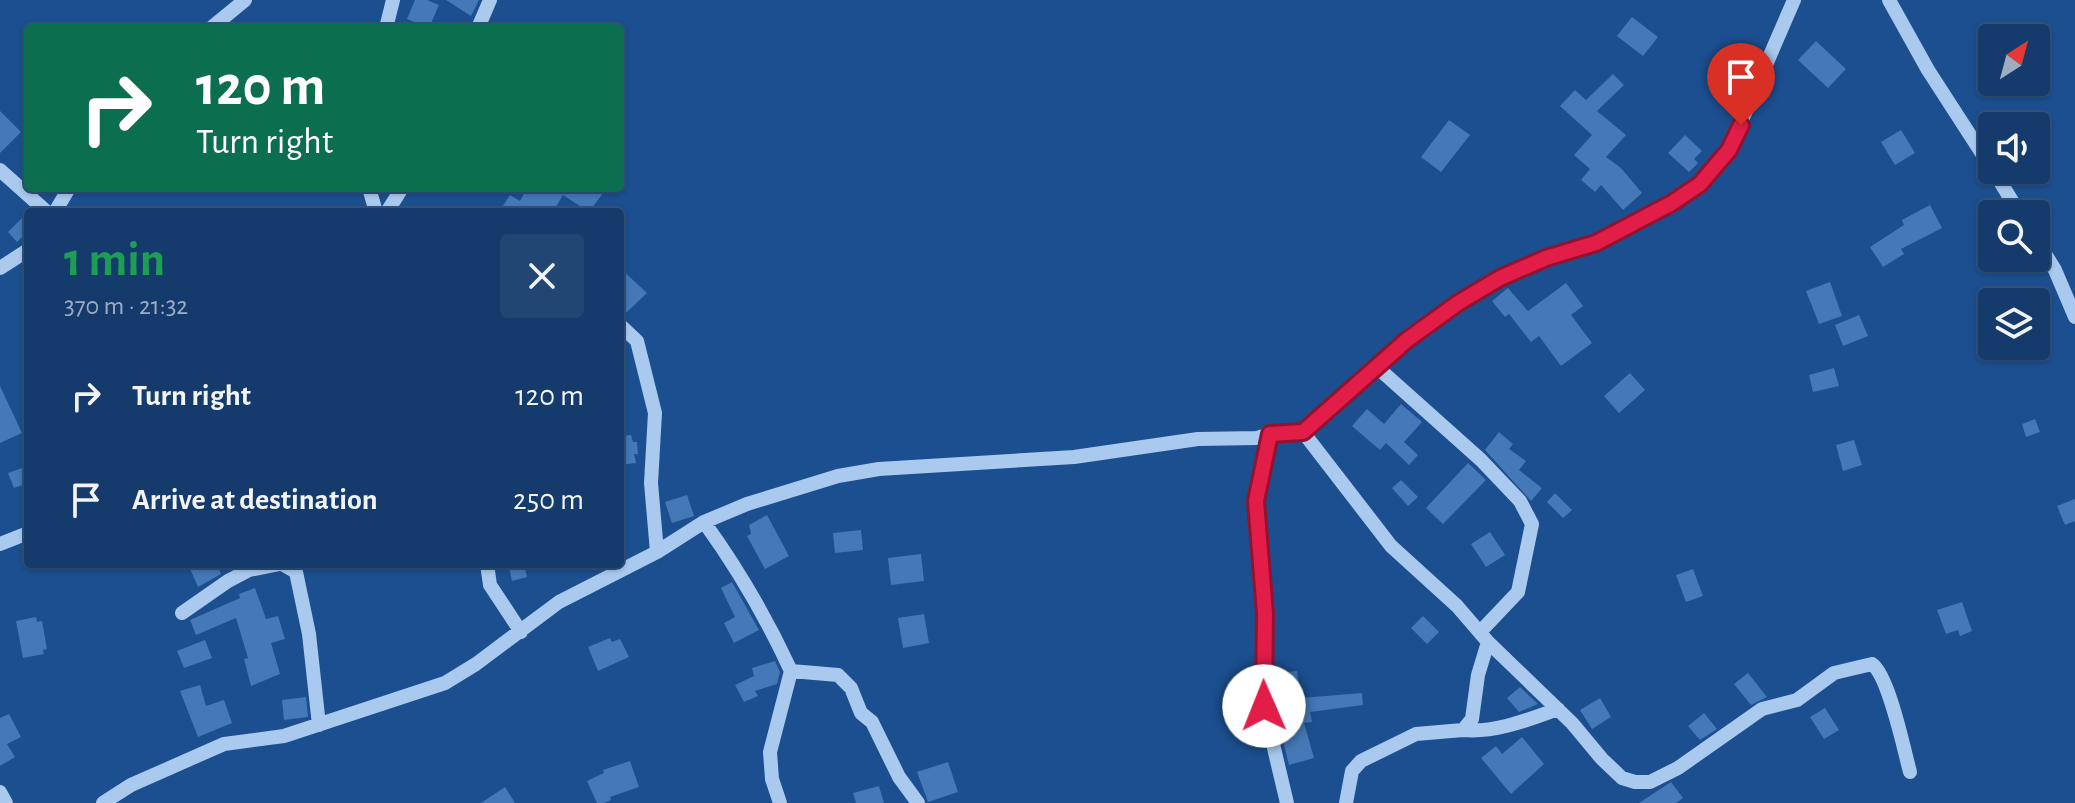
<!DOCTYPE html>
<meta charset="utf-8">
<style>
body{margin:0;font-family:"Alegreya Sans",sans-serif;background:#214673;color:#f1f3f6;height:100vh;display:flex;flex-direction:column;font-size:30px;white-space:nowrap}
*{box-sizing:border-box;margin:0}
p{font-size:26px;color:#9dadc1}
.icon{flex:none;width:44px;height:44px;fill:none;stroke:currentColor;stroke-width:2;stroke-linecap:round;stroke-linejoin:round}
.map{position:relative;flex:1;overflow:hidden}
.panel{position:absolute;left:24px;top:208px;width:600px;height:360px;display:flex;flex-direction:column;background:#143b6b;border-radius:8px;box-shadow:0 2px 6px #0004,0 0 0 2px #33557e}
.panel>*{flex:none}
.top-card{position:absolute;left:24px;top:24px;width:600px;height:168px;border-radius:8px;box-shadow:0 2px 6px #0004,0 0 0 2px #33557e;background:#0b6e4f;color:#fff;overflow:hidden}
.needle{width:52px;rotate:36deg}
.controls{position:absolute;left:1978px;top:24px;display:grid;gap:16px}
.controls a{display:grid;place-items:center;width:72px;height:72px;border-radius:8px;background:#143b6b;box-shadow:0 2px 6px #0004,0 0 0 2px #33557e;font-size:40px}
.pin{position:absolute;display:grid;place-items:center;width:68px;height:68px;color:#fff;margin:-82px -34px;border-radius:50% 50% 50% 0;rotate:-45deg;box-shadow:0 0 8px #0007}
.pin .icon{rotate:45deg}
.me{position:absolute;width:88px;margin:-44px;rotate:359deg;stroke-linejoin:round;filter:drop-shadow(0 0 6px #0008)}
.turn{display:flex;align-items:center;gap:28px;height:168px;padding:0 40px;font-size:36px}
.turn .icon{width:104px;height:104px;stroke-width:2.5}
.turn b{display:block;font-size:56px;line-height:68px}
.round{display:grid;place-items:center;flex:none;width:84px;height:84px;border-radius:8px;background:#214673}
.overview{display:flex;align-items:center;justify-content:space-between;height:136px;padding:0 40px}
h1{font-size:48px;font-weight:600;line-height:60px;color:#1e9e55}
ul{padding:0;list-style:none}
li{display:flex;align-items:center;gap:24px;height:104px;padding:0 40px}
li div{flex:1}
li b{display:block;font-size:30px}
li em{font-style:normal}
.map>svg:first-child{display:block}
</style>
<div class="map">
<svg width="2075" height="803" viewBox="0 0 2075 803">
<rect width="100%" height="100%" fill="#1b4f8f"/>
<path fill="#4478b7" d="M415,0H427L439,5L429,28L407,19Z
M446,0H479L471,16Z
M1632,17L1658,37L1643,56L1617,36Z
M1816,41L1846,69L1828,88L1798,60Z
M1727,67L1745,80L1729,100L1712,87Z
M1613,74L1624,85L1597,111L1626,135L1606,157L1621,168L1642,193L1623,210L1601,185L1595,192L1581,180L1590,169L1574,155L1592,135L1560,106L1575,90L1586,100Z
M0,111L21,132L0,153Z
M1449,120L1470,135L1441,172L1421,157Z
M1901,130L1915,153L1895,165L1881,142Z
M1685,135L1702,151L1694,159L1698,163L1689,172L1668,153Z
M527,188H596L603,193L589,212L563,195L553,212H499L510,195L520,201Z
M1930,205L1942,228L1901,249L1904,254L1883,267L1870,247L1904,225L1902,220Z
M28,212V231L17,242L8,232Z
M620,268L647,293L627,312L620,305Z
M1830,282L1842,316L1819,324L1806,291Z
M1566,283L1583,306L1571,315L1592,343L1561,366L1539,336L1531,342L1509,314L1505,317L1492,301L1508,288L1528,311Z
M1859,315L1868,336L1843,346L1835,325Z
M1834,368L1839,386L1813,392L1809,375Z
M1630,373L1645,390L1619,413L1604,396Z
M0,386L22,433L0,443Z
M1401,404L1422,422L1404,442L1418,455L1409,465L1386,443L1380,450L1352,426L1367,409L1384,424Z
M2035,419L2040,432L2026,437L2022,424Z
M1499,432L1513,444L1509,449L1526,461L1519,470L1542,488L1531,501L1485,450Z
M631,435L633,442H637L638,454H634L636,463L620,465V436Z
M1854,440L1862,465L1843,471L1836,445Z
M1468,463L1486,480L1443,524L1426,508Z
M28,466V483L14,488L8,473Z
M1401,480L1418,497L1408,506L1392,488Z
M1555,493L1572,510L1563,518L1547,502Z
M687,495L694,516L672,523L665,502Z
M2075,499V521L2065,525L2057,506Z
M767,515L789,556L765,569L747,536L751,534L749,525Z
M861,530L863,550L835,553L833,533Z
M1490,532L1505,555L1486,567L1471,544Z
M921,554L924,581L891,585L888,558Z
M188,564H217L221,574L198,587Z
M524,564L527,577L512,581L509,567Z
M1693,569L1703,596L1686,602L1676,575Z
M732,582L759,630L734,643L724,623L735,617L721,588Z
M255,588L266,619L278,616L285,639L271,643L280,674L251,686L244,659L248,658L236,618L196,635L190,620L240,598L239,594Z
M1962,602L1972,631L1960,636L1958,630L1946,634L1937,610Z
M924,614L929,643L903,648L898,618Z
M1423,616L1439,632L1427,644L1411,628Z
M36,617L37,622L42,621L47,649L43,650L44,654L23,658L16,621Z
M610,638L612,642L620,639L629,657L598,671L588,647Z
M205,640L212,658L184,668L177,651Z
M775,661L780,672L777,684L755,691L758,696L744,702L735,685L754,676L752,668Z
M1297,671L1301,698L1362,693L1363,705L1310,712L1312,722L1304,723L1314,758L1289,765L1282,737L1289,735L1279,673Z
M1748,673L1767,697L1751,705L1734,684Z
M200,685L206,706L224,700L232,723L198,737L180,691Z
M1520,687L1538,704L1519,712L1507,698Z
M306,697L308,717L284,720L282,700Z
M1600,698L1611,717L1592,729L1580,710Z
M1825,708L1839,730L1824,739L1810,717Z
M1704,713L1717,729L1700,740L1688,726Z
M9,714L21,737L7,744L15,757L0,766V718Z
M1522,737L1544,764L1511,794L1481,758L1496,746L1502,754Z
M630,761L639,787L610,797L611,800L604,803H597L587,781L604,773L603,770Z
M948,762L958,792L928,802L917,772Z
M1671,782L1683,798L1676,803H1639Z
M879,786L884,803H856L853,793Z
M505,787L515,803H481Z"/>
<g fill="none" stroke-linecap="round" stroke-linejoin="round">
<path stroke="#a9c9ee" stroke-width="14" d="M1889,0L1928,70L1992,169
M211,28L245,0
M386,28L393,0
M478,28L490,0
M0,170L47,212
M1993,170L2020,214
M369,188L376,212
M55,212L69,188
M387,212L402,188
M2036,239L2055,270L2075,317
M0,268L28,250
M620,325L637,341L655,413L651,483L657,552
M1378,368L1481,460L1520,501L1532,524L1518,592L1480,632
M1303,432L1391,546L1457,606L1488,642L1478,675L1472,719L1463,730L1416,734L1361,761L1352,771L1346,803
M1270,434L1256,501L1265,613L1264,706L1287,803
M704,522C738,569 767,619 791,671L838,675L851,688L861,713L872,722L899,777L918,803
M0,544L28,533
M282,564L296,572L309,634L319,725
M487,564L490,585L521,632
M182,613L228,581L249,570L280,564
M1488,642L1572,723L1602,759L1622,778L1635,782H1650L1678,768L1762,709L1797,700L1834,673L1872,664C1889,676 1904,750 1910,772
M1463,730C1496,733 1527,720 1558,709
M0,792L6,803
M103,803L131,785L224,744L284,736L445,683L476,664L559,602L657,552L704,522L747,504L838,476L879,469L1074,457L1198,439L1257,438L1270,434L1303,432L1407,340L1458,303L1500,278L1546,258L1596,243L1672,203L1700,184L1729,150L1794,0
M780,803L772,779L770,752L791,671"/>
</g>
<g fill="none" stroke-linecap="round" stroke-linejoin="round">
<g stroke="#92132f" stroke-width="20">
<path id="route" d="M1264,706L1265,613L1256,501L1270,434L1303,432L1407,340L1458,303L1500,278L1546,258L1596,243L1672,203L1700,184L1729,150L1741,125"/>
</g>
<use href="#route" stroke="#e11d48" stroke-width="14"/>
</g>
</svg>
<div class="controls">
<a><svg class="needle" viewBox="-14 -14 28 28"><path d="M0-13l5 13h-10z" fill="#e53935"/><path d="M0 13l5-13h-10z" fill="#9dadc1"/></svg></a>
<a><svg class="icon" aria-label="sound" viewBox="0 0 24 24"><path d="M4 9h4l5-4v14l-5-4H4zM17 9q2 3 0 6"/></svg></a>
<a><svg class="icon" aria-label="search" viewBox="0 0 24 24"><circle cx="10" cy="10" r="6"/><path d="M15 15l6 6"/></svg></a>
<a><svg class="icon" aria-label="layers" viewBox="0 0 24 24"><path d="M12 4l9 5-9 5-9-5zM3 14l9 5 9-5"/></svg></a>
</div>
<div class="pin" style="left:1741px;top:125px;background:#d93025"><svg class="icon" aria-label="arrive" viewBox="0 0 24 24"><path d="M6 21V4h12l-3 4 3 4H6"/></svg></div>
<svg class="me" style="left:1264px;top:706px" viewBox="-20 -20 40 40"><circle r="19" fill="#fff"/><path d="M0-13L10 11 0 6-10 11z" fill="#e11d48"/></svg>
<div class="top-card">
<div class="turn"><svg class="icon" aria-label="right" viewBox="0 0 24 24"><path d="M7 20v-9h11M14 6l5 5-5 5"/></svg><div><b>120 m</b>Turn right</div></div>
</div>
<section class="panel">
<div class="overview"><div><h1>1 min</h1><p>370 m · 21:32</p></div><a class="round"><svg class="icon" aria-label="close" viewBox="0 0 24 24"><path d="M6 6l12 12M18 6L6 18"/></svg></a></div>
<ul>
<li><svg class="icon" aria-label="right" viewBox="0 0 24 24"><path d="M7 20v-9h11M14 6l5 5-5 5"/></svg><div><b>Turn right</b></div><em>120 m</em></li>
<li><svg class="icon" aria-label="arrive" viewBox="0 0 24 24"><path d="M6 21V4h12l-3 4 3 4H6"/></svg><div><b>Arrive at destination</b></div><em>250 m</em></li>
</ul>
</section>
</div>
